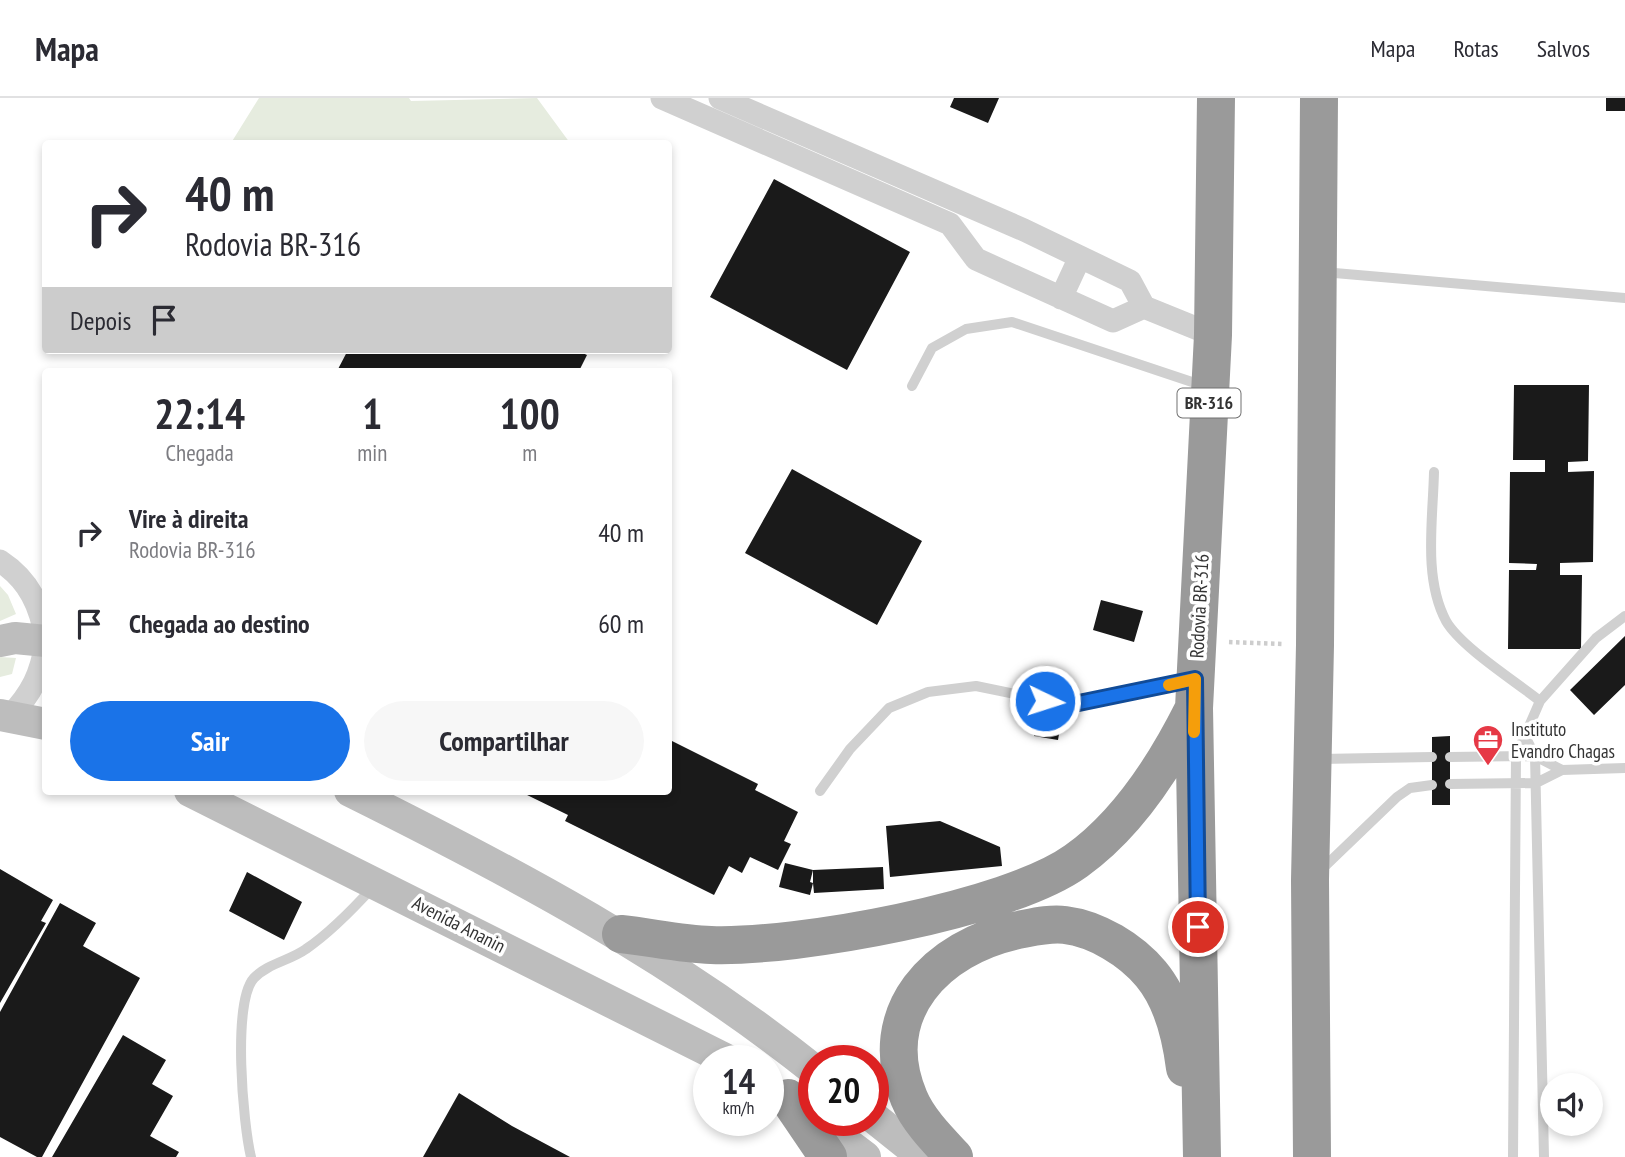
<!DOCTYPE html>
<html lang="pt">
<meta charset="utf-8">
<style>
body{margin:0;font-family:"PT Sans Narrow",sans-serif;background:#f7f7f7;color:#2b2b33;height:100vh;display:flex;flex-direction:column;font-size:26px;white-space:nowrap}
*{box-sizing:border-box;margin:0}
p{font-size:23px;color:#7c7c81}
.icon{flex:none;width:38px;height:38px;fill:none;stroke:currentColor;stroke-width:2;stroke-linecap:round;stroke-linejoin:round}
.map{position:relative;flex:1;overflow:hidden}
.panel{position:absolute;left:42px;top:270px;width:630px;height:427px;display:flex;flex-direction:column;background:#fff;border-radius:7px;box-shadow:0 4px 10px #0003}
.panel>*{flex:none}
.banner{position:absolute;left:42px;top:42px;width:630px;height:214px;border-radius:7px;box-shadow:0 4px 10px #0003;background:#fff;color:#2b2b33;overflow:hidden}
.buttons{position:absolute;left:1540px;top:975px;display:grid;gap:14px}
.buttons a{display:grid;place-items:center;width:63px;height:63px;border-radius:50%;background:#fff;box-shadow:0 4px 10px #0003;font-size:35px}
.speed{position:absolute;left:693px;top:947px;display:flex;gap:14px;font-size:35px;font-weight:700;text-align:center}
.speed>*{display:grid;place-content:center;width:91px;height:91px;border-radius:50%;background:#fff;box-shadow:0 4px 10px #0003;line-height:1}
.speed small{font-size:18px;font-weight:400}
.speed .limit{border:10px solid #d22;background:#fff;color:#111}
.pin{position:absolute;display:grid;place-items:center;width:60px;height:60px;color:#fff;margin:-30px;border:4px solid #fff;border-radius:50%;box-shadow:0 2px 7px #0007}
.me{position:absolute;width:77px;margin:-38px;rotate:94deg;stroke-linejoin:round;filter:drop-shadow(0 0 5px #0008)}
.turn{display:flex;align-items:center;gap:24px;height:147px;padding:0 28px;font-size:32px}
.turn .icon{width:91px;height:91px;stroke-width:2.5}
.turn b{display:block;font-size:49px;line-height:60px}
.then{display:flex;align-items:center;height:66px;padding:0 28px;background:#0003;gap:14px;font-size:26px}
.eta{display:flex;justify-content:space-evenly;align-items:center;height:119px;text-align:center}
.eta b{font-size:42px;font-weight:600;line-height:49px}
.primary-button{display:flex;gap:14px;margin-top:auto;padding:14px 28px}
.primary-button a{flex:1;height:80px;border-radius:42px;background:#1a73e8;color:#fff;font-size:28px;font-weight:600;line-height:80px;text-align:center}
.primary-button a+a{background:#f7f7f7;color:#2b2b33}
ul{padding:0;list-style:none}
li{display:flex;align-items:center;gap:21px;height:91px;padding:0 28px}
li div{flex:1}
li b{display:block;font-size:26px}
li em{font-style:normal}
header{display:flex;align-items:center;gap:42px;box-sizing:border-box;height:98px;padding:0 35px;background:#fff;border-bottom:2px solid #e1e1e2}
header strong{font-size:33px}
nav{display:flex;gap:38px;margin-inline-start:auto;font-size:24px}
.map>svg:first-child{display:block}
</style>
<header>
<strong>Mapa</strong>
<nav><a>Mapa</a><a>Rotas</a><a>Salvos</a></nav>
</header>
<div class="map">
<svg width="1625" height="1059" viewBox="0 0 1625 1059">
<rect width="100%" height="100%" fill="#fff"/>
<path fill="#e6ecdf" d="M259,0H409L411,3L537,0L570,45H231Z
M0,488L8,497L16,516L0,523Z
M0,559L16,560L12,576L0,579Z"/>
<path fill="#1a1a1a" d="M954,0H999L988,25L950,9Z
M1606,0H1625V13H1606Z
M774,81L910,154L847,272L710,199Z
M348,252H576L587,257L579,273H337Z
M1514,287H1589L1588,363L1568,364V374L1594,373L1593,464L1560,465V477H1582L1581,551H1508L1509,472H1536L1537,466L1509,465L1510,374H1545V362H1513Z
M792,371L922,443L877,527L745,455Z
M1101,502L1143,513L1134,544L1093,532Z
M1625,538V587L1594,617L1570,592Z
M1042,590L1066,594L1058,642L1034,638Z
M1450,638V707H1432V639Z
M668,641L758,686L755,692L798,714L784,743L791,746L778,772L750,759L742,775L729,768L714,797L565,723L568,717L525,696L527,693H668Z
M940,723L1000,749L1002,768L890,779L886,728Z
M785,765L813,772L810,784L813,785V772L883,769L884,791L814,795L813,785L810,797L779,789Z
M0,771L53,802L41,823L46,825L0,905Z
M247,774L302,804L284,842L229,813Z
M60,805L96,825L83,848L140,880L42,1059H37L0,1039V914Z
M123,937L166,962L152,986L173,998L150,1038L179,1054L176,1059H52Z
M459,995L512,1028L570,1059H423Z"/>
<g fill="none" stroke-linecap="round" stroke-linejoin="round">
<path stroke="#cdcdcd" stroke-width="4.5" stroke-dasharray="3.5 3.5" stroke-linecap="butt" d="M1229,544L1283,546"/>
<path stroke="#d0d0d0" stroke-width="10" d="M1323,174L1625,200
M912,288L932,250L966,231L1012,224L1204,288
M1434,374C1433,421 1423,480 1446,523C1461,549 1515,583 1540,603
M1525,638L1535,658L1544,1059
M1450,659L1535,658L1562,672
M1320,661L1432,659
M1450,686L1536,685L1562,672L1625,670
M820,693L850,651L889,610L928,594L976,588L1069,607L1189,583
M1320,773L1397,699L1410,690L1432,687
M251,1059C243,1026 232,904 254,880C267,866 291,862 306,851C331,834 353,811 373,789
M1513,1059L1516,658L1540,603L1596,540L1625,518"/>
<path stroke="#d0d0d0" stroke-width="23" d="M662,0L950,126L976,161L1113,223L1144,209
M720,0L1024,132L1130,183L1144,209L1213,237
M1061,200L1080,159
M0,463C29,482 41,508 46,542
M10,618C32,595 41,576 46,545"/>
<path stroke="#bdbdbd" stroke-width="32" d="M0,543L15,540L46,543
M0,617L46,626
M190,693L727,962
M350,693C513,774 671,858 814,972
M873,1019L923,1059
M816,1022L865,1059"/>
<path stroke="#9a9a9a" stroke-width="38" d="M621,836C650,839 681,846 711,847C796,850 1008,812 1076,763C1128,726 1165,668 1193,612
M788,1000L828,1059
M954,1059C938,1042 918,1022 909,1000C873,914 937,849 1018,832C1034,829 1050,825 1065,827C1097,831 1131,852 1151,876C1172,901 1181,938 1185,970
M1202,1059L1194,610L1213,237L1216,0
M1312,1059L1310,782L1315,547L1319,0"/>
</g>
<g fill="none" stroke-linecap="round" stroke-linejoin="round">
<g stroke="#114b97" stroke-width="18">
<path id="route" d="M1045,603L1069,607L1195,581L1198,829"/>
</g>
<use href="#route" stroke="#1a73e8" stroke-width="12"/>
<path stroke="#f59e0b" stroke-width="12" d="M1169,587L1195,581L1194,634"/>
</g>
<defs>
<g id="office-pin" transform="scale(1.575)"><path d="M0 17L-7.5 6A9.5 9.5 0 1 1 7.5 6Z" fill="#e63946" stroke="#fff"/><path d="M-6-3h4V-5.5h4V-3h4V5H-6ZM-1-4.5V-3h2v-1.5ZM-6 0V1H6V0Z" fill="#fff"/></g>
</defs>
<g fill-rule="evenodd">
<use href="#office-pin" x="1488" y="642"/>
</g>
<g text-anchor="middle" stroke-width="7" stroke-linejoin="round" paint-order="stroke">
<rect fill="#fff" stroke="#707070" stroke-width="2" x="1177.5" y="290.5" width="63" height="29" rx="5"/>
<g font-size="18" font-weight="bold" fill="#333">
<text x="1209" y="311">BR-316</text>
</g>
<g font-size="19" fill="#333" stroke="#fff">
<text transform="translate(1199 508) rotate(-87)" y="7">Rodovia BR-316</text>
<text transform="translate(459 826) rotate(27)" y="7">Avenida Ananin</text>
</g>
<g font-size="19" fill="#333" stroke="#fff" text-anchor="start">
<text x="1511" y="638">Instituto<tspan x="1511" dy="22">Evandro Chagas</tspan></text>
</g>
</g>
</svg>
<div class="buttons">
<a><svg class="icon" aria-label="sound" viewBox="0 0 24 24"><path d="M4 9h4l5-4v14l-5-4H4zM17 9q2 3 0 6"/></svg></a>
</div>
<div class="speed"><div>14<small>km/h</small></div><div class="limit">20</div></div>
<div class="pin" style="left:1198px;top:829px;background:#d93025"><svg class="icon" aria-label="arrive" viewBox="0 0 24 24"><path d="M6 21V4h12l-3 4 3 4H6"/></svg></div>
<svg class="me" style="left:1045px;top:603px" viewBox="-20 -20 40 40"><circle r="17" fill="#1a73e8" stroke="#fff" stroke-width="3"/><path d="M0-11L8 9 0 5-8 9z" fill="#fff"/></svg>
<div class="banner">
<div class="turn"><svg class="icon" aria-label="right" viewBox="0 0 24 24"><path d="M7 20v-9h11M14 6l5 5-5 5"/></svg><div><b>40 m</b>Rodovia BR-316</div></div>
<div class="then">Depois<svg class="icon" aria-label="arrive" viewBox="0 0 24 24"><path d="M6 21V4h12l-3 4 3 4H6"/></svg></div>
</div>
<section class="panel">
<div class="eta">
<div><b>22:14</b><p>Chegada</p></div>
<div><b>1</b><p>min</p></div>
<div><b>100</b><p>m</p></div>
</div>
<ul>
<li><svg class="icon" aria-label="right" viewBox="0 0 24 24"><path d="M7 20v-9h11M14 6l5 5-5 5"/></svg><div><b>Vire à direita</b><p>Rodovia BR-316</p></div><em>40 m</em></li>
<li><svg class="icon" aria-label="arrive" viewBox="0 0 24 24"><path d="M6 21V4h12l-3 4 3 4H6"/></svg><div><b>Chegada ao destino</b></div><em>60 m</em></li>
</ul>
<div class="primary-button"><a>Sair</a><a>Compartilhar</a></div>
</section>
</div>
